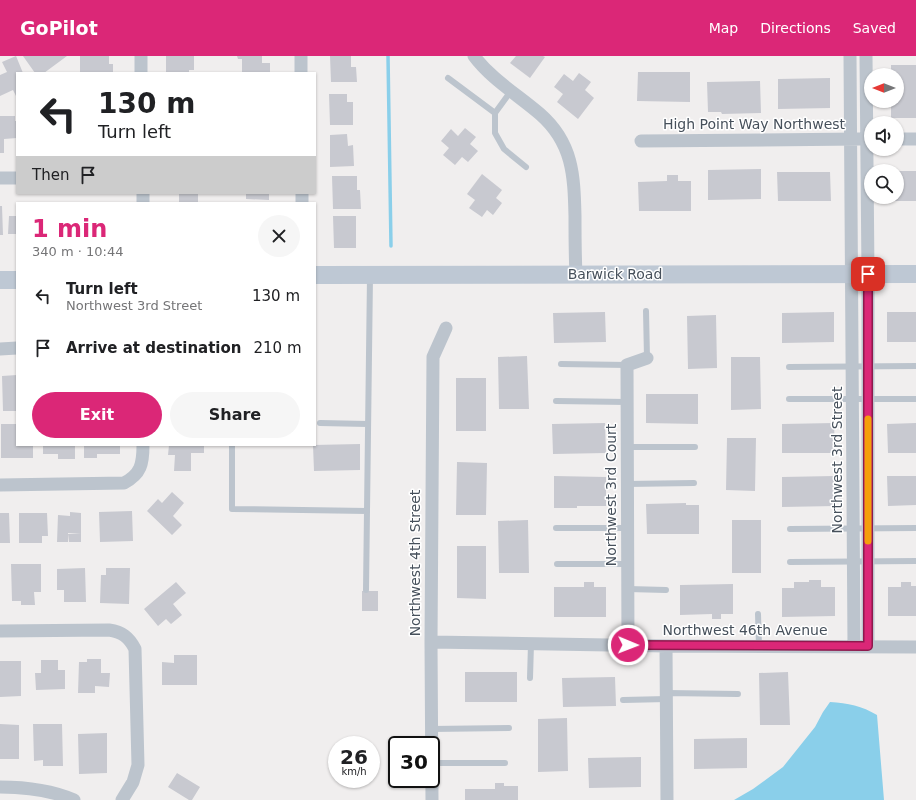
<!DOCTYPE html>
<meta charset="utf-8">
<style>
body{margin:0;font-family:"DejaVu Sans",sans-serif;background:#f6f6f6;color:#202124;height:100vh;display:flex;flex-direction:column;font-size:15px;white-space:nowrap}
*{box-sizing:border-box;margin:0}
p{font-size:13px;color:#757577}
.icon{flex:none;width:22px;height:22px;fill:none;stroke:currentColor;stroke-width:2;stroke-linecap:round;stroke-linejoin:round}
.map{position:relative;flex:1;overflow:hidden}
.sheet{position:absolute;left:16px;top:146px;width:300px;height:244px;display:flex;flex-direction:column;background:#fff;border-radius:0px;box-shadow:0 1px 3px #0004}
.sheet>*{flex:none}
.hud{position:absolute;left:16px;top:16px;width:300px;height:122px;border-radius:0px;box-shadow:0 1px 3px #0004;background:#fff;color:#202124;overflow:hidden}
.needle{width:26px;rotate:270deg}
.fabs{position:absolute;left:864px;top:12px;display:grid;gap:8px}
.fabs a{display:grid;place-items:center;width:40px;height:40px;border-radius:50%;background:#fff;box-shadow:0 1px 3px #0004;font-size:20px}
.speed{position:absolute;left:328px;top:680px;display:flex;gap:8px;font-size:20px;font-weight:700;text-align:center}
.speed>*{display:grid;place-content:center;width:52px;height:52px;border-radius:50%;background:#fff;box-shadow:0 1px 3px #0004;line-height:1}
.speed small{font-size:10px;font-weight:400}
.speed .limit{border:2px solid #111;border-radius:6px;background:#fff;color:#111}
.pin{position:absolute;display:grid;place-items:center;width:34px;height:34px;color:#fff;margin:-17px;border-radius:8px;box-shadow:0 2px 6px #0006}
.me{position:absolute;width:44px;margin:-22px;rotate:91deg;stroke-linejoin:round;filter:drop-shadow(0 0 3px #0008)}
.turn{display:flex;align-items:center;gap:14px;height:84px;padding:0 16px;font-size:18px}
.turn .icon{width:52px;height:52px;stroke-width:2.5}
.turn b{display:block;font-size:28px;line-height:34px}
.then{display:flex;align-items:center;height:38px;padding:0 16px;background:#0003;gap:8px;font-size:15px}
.round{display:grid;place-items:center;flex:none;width:42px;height:42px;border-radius:21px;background:#f6f6f6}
.summary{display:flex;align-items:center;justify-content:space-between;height:68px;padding:0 16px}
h1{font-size:24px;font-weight:700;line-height:30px;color:#db2777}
.cta{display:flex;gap:8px;margin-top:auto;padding:8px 16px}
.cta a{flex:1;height:46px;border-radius:24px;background:#db2777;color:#fff;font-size:16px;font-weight:700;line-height:46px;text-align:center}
.cta a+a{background:#f6f6f6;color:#202124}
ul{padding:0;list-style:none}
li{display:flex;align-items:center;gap:12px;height:52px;padding:0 16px}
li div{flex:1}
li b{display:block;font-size:15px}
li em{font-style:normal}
header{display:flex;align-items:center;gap:24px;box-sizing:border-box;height:56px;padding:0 20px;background:#db2777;color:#fff}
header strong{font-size:19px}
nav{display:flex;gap:22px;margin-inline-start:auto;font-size:14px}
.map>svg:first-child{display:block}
</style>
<header>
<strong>GoPilot</strong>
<nav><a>Map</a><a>Directions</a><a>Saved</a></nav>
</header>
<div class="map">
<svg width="916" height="744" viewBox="0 0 916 744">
<rect width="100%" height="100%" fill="#f0eeee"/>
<path fill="#8acfea" d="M830,646C848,647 862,650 877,659L884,744H734L753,733L783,711L815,671L823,656Z"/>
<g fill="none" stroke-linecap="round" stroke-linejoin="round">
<path stroke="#8acfea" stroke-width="3.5" d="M388,0L391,190"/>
</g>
<path fill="#c8c9d0" d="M16,0L23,17H17V42L13,34L0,40V19L7,16L2,6Z
M23,0H67L44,17H35Z
M80,0H109V8H113V17H80Z
M166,0H194V14H189V17H166Z
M237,0H262V7H270V17H242V3H238Z
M330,0H351V11H356L357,26H331Z
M516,0H543L545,1L530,22L510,7Z
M891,9H916V62H891V45H897V19H891Z
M638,16H690V46L637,45Z
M579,17L591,26L585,34L594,42L578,63L557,46L563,38L554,31L564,18L573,25Z
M830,22V52L778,53V23Z
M760,25L761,57L722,58L721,56H708L707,26Z
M329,38H347V46H353V69H330Z
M0,60H15V65H17V82L4,83V97H0Z
M465,72L476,81L470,88L478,95L468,106L462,101L455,109L443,99L449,92L441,85L451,73L458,80Z
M347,78L348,90L353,89L354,110L330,111V79Z
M761,113V143L708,144V114Z
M897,115H916V145H893V141H897Z
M777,116H830L831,145H778Z
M482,118L502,134L496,142L502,147L493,159L487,154L482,161L469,152L475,144L467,138Z
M667,119H678V125H691V155H639L638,126L667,125Z
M332,120H357V134H360L361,153H333Z
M179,137H198V147H179Z
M246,137H269V144L246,143Z
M0,150H2L3,179H0Z
M9,160H17V178H8Z
M333,160H356V192H334Z
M605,256L606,286L554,287L553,257Z
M834,256V286L782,287V257Z
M887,256H916V286H887Z
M716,259L717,312L688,313L687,260Z
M527,300L529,353H499L498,301Z
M731,301H760L761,353L731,354Z
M17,319V355H3L2,320Z
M456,322H486V375H456Z
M646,338H698V368L646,367Z
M605,367L606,397L553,398L552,368Z
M834,367L835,397H782V368Z
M916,367V397H888L887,368Z
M1,368H16L17,389H33V402H1Z
M727,382H756L755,435L726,434Z
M360,388V414L314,415L313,389Z
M43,389H75V403H58V398H43Z
M84,389H120V398H97V402H84Z
M169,389H204V397H191V415H174L175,399H168Z
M457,406L487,407L486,459H456Z
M554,420L606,421V450H577V452H554Z
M834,420L835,450L782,451V421Z
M887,420H916V449L888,450Z
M172,436L184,447L173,460L182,469L172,479L147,455L158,443L162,447Z
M686,447V449H699V478H647L646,448Z
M132,455L133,485L100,486L99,456Z
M70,456L81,457V477H68V486H57L58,459L70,460Z
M0,457H9L10,487H0Z
M19,457H47L48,480H42V487H19Z
M528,464L529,517H499L498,465Z
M732,464H761V517H732Z
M81,477V486H69L68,478Z
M457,490H486V543L457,542Z
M11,508H41V536H34L35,549H21V545H12Z
M85,512L86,546H64V534H57V513Z
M106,512H130L129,548L100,547L101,519H106Z
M809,524H821V531H835V560L782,561V532H794V526H809Z
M176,526L186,537L173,548L182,559L171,568L166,563L158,570L144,553Z
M584,526H594V531H606V561H554V531H584Z
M901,526H911V530H916V560H888V531H901Z
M733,528V558H721V563H712V558L680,559V529Z
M362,535H378V555H362Z
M174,599H197V629H162V606L174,607Z
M87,603H101V617H110L109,631L95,630V637H78L79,606H87Z
M41,604H58V614H65V633L36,634L35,617H41Z
M0,605H21V640L0,641Z
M465,616H517V646H465Z
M788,616L790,669H760L759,617Z
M615,621L616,650L563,651L562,622Z
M567,662L568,715L538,716V663Z
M0,668L19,669V703H0Z
M33,668H62L63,710H43V704L34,705Z
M107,677V717L79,718L78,678Z
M747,682V712L694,713V683Z
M641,701V731L589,732L588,702Z
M177,717L200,731L192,744H189L168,731Z
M495,727H504V730H518V744H465V733H495Z"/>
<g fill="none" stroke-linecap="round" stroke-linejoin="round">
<path stroke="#bcc4cd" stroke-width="6" d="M448,22L495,57
M511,35L495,57V77L504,93L526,111
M646,255L647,302
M561,308L627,309
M789,311L916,310
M789,343H916
M556,345L627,346
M320,367L368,368
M232,389V453L367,455L370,220
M627,391H695
M627,428L694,427
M556,472H627
M790,473L916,472
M790,506L916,505
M557,508H627
M628,533L666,534
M366,534L367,455
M758,558L759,590
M530,622L531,588
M667,637L738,638
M623,644L667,643
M431,673L509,672
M432,707H505"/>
<path stroke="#bcc4cd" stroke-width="13" d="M141,0V17
M301,0V17
M474,0C491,23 518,39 540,58C573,87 574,119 575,160C575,180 575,199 576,218
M850,0L854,590
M866,0L868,218V590
M897,83H916
M641,85L860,83
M0,122H17
M143,137V147
M302,137V147
M0,293L17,292
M0,429L124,427C141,418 143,408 143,389
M0,575L109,574C122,576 129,581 135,593L138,709L133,726L122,744
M431,586L666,590L916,591
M628,589L627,309L647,302
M666,590L667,744
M0,731C25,731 51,734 74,744
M432,744L431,586L433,301L446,272"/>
<path stroke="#bec8d4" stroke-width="18" d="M315,219L916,218
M0,224H17"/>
</g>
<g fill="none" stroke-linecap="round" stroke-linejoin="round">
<g stroke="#8e194d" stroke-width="10">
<path id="route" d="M628,589L868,590V218"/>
</g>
<use href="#route" stroke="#db2777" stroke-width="7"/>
<path stroke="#f59e0b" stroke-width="7" d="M868,363V485"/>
</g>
<g text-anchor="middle" stroke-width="3" stroke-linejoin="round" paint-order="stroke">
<g font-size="14" fill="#46505b" stroke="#fff">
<text x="754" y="73">High Point Way Northwest</text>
<text x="615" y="223">Barwick Road</text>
<text transform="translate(837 404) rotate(-90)" y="5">Northwest 3rd Street</text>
<text transform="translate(611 439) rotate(-90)" y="5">Northwest 3rd Court</text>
<text transform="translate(415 507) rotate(-90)" y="5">Northwest 4th Street</text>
<text x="745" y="579">Northwest 46th Avenue</text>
</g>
</g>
</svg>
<div class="fabs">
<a><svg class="needle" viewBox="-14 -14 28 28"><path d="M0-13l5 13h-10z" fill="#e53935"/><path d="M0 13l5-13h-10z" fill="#757577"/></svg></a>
<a><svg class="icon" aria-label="sound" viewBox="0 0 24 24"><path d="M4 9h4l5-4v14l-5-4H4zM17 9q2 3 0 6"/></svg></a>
<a><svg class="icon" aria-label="search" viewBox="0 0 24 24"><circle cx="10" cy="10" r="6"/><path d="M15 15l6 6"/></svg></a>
</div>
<div class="speed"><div>26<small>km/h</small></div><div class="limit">30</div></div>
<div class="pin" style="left:868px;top:218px;background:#d93025"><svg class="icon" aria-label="arrive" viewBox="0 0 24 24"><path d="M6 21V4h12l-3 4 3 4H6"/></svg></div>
<svg class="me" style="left:628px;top:589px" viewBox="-20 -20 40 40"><circle r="17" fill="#db2777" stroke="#fff" stroke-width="3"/><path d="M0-11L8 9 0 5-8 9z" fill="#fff"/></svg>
<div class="hud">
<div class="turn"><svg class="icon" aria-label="left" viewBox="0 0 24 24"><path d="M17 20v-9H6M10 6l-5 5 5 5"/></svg><div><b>130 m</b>Turn left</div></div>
<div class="then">Then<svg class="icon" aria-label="arrive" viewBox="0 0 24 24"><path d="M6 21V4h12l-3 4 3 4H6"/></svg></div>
</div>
<section class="sheet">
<div class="summary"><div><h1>1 min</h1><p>340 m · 10:44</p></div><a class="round"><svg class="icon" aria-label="close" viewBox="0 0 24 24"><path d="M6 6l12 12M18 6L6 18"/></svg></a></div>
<ul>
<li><svg class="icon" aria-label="left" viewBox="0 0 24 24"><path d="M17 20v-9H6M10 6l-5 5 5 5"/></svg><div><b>Turn left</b><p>Northwest 3rd Street</p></div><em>130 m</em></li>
<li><svg class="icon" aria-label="arrive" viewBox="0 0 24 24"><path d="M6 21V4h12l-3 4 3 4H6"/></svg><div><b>Arrive at destination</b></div><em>210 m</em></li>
</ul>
<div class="cta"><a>Exit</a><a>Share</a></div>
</section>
</div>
